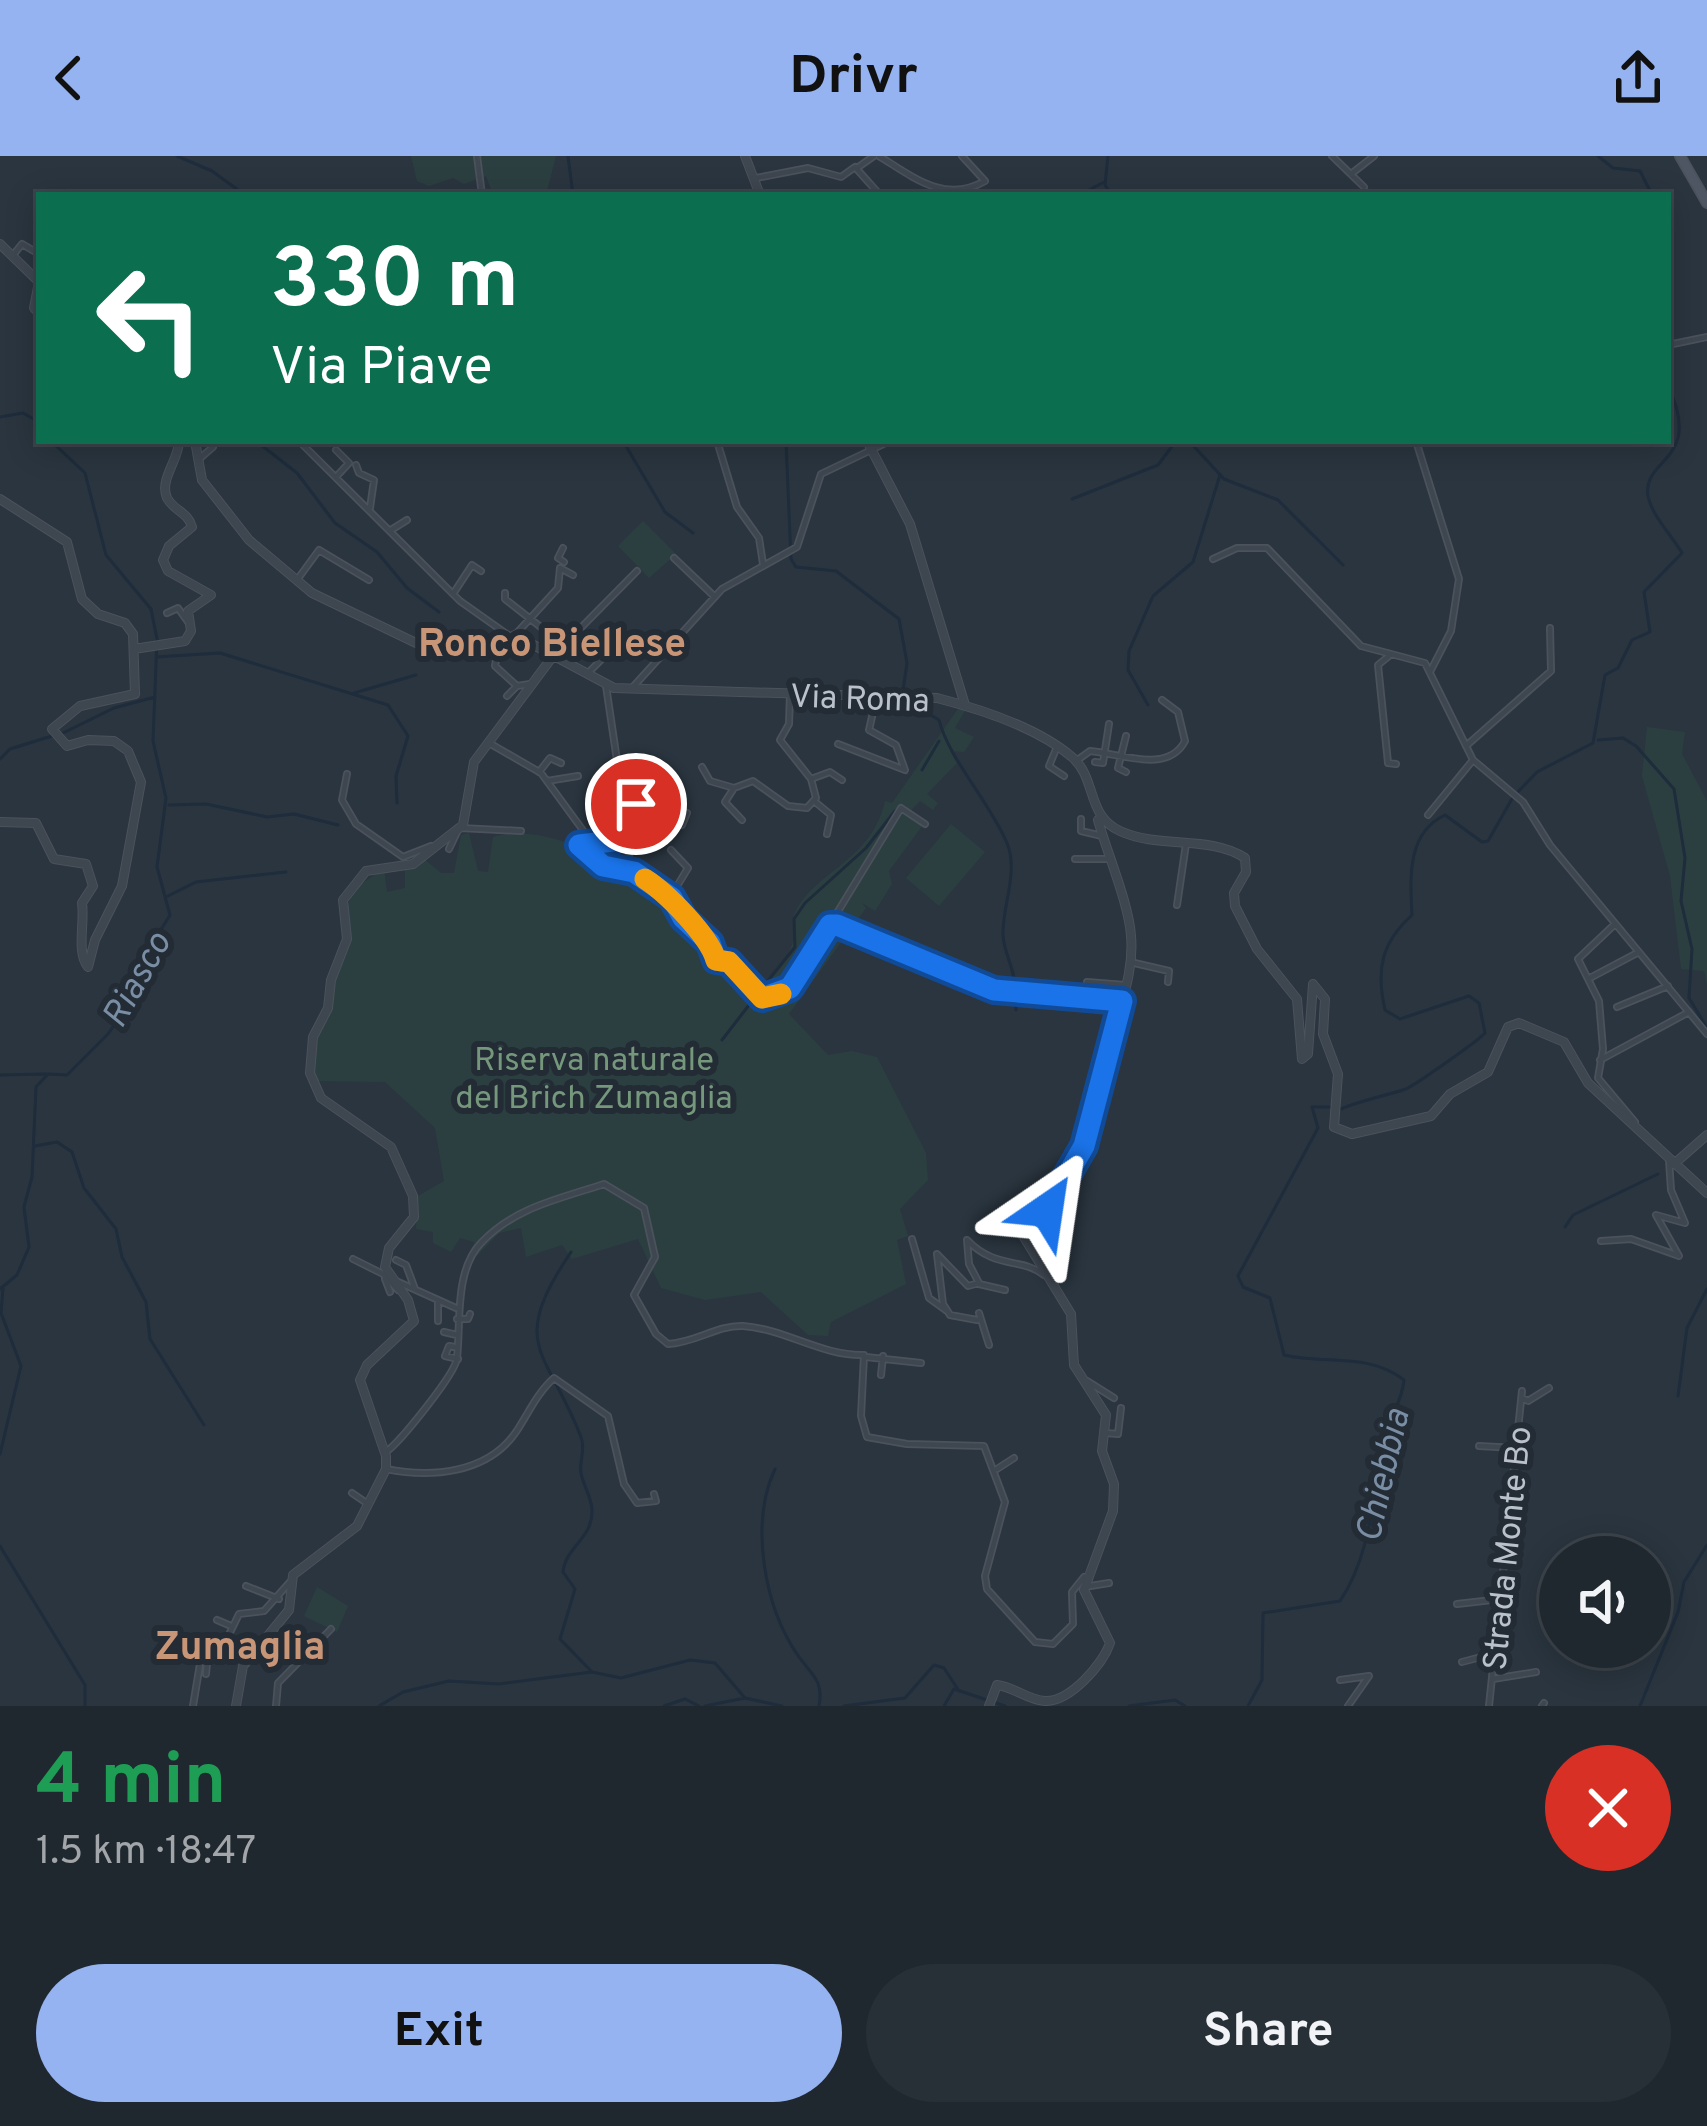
<!DOCTYPE html>
<meta charset="utf-8">
<style>
body{margin:0;font-family:Overpass,sans-serif;background:#283037;color:#f1f3f6;height:100vh;display:flex;flex-direction:column;font-size:45px;white-space:nowrap}
*{box-sizing:border-box;margin:0}
p{font-size:39px;color:#a2a6aa}
.icon{flex:none;width:66px;height:66px;fill:none;stroke:currentColor;stroke-width:2;stroke-linecap:round;stroke-linejoin:round}
.map{position:relative;height:1550px;overflow:hidden}
.sheet{display:flex;flex-direction:column;background:#20282f;flex:1}
.sheet>*{flex:none}
.banner{position:absolute;left:36px;top:36px;width:1635px;height:252px;border-radius:0px;box-shadow:0 6px 30px #0003,0 0 0 3px #3d444b;background:#0b6e4f;color:#fff;overflow:hidden}
.buttons{position:absolute;left:1539px;top:1380px;display:grid;gap:24px}
.buttons a{display:grid;place-items:center;width:132px;height:132px;border-radius:50%;background:#20282f;box-shadow:0 6px 30px #0003,0 0 0 3px #3d444b;font-size:60px}
.pin{position:absolute;display:grid;place-items:center;width:102px;height:102px;color:#fff;margin:-51px;border:6px solid #fff;border-radius:50%;box-shadow:0 3px 12px #0007}
.me{position:absolute;width:132px;margin:-66px;rotate:32deg;stroke-linejoin:round;filter:drop-shadow(0 0 9px #0008)}
.turn{display:flex;align-items:center;gap:42px;height:252px;padding:0 36px;font-size:54px}
.turn .icon{width:156px;height:156px;stroke-width:2.5}
.turn b{display:block;font-size:84px;line-height:102px}
.round{display:grid;place-items:center;flex:none;width:126px;height:126px;border-radius:63px;background:#283037}
.head{display:flex;align-items:center;justify-content:space-between;height:204px;padding:0 36px}
h1{font-size:72px;font-weight:700;line-height:90px;color:#1e9e55}
.primary-button{display:flex;gap:24px;margin-top:auto;padding:24px 36px}
.primary-button a{flex:1;height:138px;border-radius:72px;background:#95b2f1;color:#111;font-size:48px;font-weight:700;line-height:138px;text-align:center}
.primary-button a+a{background:#283037;color:#f1f3f6}
header{display:flex;justify-content:space-between;align-items:center;height:156px;padding:0 36px;background:#95b2f1;color:#111;font-size:54px;font-weight:700}
.map>svg:first-child{display:block}
</style>
<header><svg class="icon" aria-label="back" viewBox="0 0 24 24"><path d="M15 5l-7 7 7 7"/></svg>Drivr<svg class="icon" aria-label="share" viewBox="0 0 24 24"><path d="M12 15V3M7 8l5-5 5 5M5 13v7h14v-7"/></svg></header>
<div class="map">
<svg width="1707" height="1550" viewBox="0 0 1707 1550">
<rect width="100%" height="100%" fill="#2a353f"/>
<path fill="#2c3f40" d="M411,0H556L546,39H493L486,20L464,28L453,22L429,30L417,25Z
M643,365L676,398L649,422L618,390Z
M960,550L966,553L955,572L974,581L964,596L950,595L957,607L927,638L938,647L933,654L920,645L910,655L925,666L889,715L892,728L875,755L862,747L866,752L789,858L828,899L852,895L877,901L926,997L928,1024L900,1053L908,1080L897,1084L906,1128L831,1166L828,1180L808,1179L761,1136L705,1144L661,1132L638,1083L572,1103L562,1089L526,1101L521,1072L499,1077L478,1099L472,1097L474,1086L460,1082L451,1096L433,1087V1076L416,1073L418,1040L444,1025L435,972L385,926L313,925L315,882L330,854L351,734L384,713L387,736L405,732V714L423,702L441,717H454L461,679L469,677L478,715L488,716L493,681C519,673 551,680 576,690C587,694 594,708 606,712C615,715 625,714 634,718C661,729 706,779 715,805L727,807L756,839C768,825 788,803 793,786C796,776 790,767 794,759C814,714 871,707 885,645L892,647Z
M1647,571L1685,576L1682,598L1707,645V829L1704,815L1681,813L1670,720L1642,620Z
M951,668L985,696L939,750L906,722Z
M317,1431L348,1450L337,1476L304,1460Z"/>
<g fill="none" stroke-linecap="round" stroke-linejoin="round">
<path stroke="#1e2c3c" stroke-width="3" d="M177,0L212,15L245,39
M568,0L573,39
M1108,0L1105,29L1111,39
M1598,0L1613,12L1640,15L1652,39
M1044,39H1048
M1069,39H1072
M1080,39L1104,26
M0,261L23,257L39,266
M256,285L297,317L335,367L377,396L407,432L439,456
M623,285L665,356L693,377
M786,285L791,403L796,411L836,415L899,463L907,507L902,542L939,564C949,603 989,645 1007,687C1019,716 1002,750 1003,779C1004,799 1016,814 1015,835
M1189,285L1224,323L1278,344L1343,409
M1072,343L1158,309L1176,285
M156,501L220,497L388,549L408,580L396,620L397,647
M354,537L416,519
M1148,549L1128,514L1129,495L1153,440L1193,406L1220,319
M61,578L114,552L155,541
M1598,584L1623,582L1636,590L1674,633L1685,702L1681,745L1692,793L1689,842L1707,872
M0,603L10,593L52,580
M922,614L939,585
M169,649L206,648L267,661L294,658L338,669
M168,740L196,726L286,716
M1015,840L1016,854
M751,846L795,791L794,763L805,747L866,692L895,655
M722,884L749,849
M0,919L46,918
M1341,953C1362,944 1385,940 1406,933C1415,929 1478,885 1485,877L1479,847L1469,840L1400,863L1385,854C1376,814 1381,787 1412,759C1410,720 1407,677 1445,659L1482,686L1488,685L1513,641L1537,616L1593,587L1605,519L1618,512L1632,484L1650,476L1644,436L1682,397C1672,380 1651,358 1648,340C1642,301 1704,306 1668,230
M35,990L57,986L72,996L84,1032L116,1073L122,1101L146,1146L150,1183L204,1269
M1565,1071L1573,1059L1658,1018
M571,1096C507,1191 547,1193 581,1281C586,1293 579,1305 581,1317C583,1329 591,1340 592,1353C594,1382 565,1391 563,1416L575,1433L560,1483L592,1516
M0,1133L17,1119L29,1091L24,1051L32,1021L36,931L48,918L67,919L108,878L136,838L149,793L170,759L157,711L166,642L153,585L157,483L151,453L106,399L85,317L51,285
M1678,1240L1687,1172L1707,1133
M0,1298L21,1210L1,1157L3,1132
M775,1313C750,1366 763,1450 799,1501C812,1519 824,1525 819,1550
M0,1390L85,1529V1550
M379,1550L403,1536L449,1525L499,1528L592,1516L621,1522L690,1504L715,1507L745,1542
M664,1550L685,1543L699,1550
M705,1550L745,1542L782,1550
M844,1550L905,1542L934,1509L944,1512L959,1535
M944,1550L954,1533L1005,1550
M1129,1550L1175,1544L1185,1550
M1248,1550L1262,1524L1263,1457L1340,1445C1373,1396 1372,1335 1386,1278C1391,1258 1402,1246 1404,1224C1368,1196 1326,1209 1284,1199L1270,1142L1243,1131L1238,1120L1318,972L1312,951H1331
M1640,1550L1678,1456L1684,1426L1707,1389"/>
<g stroke="#4b525c" stroke-width="8">
<path id="minor" d="M477,0L482,39
M879,0C913,21 945,48 985,25L962,0
M1332,0L1364,31
M857,12L874,0
M1351,18L1374,0
M756,22L808,12L841,21L855,11L880,39
M14,98L22,88L39,98
M1668,189L1707,181
M299,285L460,445L511,481
M717,285L737,351L759,382L763,408
M1416,285L1459,423L1451,475L1431,514
M198,304L213,291
M356,309L359,317L374,324L370,352
M336,321L349,307L336,294
M391,374L407,364
M563,392L558,402L564,406
M674,402L715,441
M1213,403L1237,392H1267L1361,490L1425,507L1473,604L1523,646L1550,689L1707,878
M297,424L319,394L369,424
M505,437V443L561,487
M453,438L472,409L481,415
M167,457L178,452L188,466
M515,479L558,432L560,412L573,419
M565,484L566,494
M498,493L495,510L517,530
M553,500L637,415
M1389,500L1378,509L1388,607L1396,608
M590,515L603,502L607,484
M606,530L619,618L627,621L636,647
M632,532L722,433L797,391L821,318L890,285
M507,540L517,530L530,528
M1126,580L1118,612L1126,616
M489,587L541,617L593,688
M838,588L905,614L896,589L869,574L876,543
M1466,590L1551,515L1550,472
M1057,591L1049,610L1064,620
M1076,605L1090,595C1122,598 1168,618 1185,585L1178,556L1162,544
M1095,606L1103,607L1109,568
M702,611L710,625L734,632
M539,616L550,602L561,607
M347,618L342,644L356,668L403,701L431,690
M811,623L830,616L842,624
M547,625L578,620
M653,640L631,654L613,685L579,689L603,710L634,716L672,741L683,762L710,787L716,804L729,806L762,842L793,829L901,652L925,668
M814,645L831,659L827,678
M1428,659L1473,604
M1081,663V675L1102,680
M742,664L725,646L734,632L753,625L788,650L807,652L816,642L811,623L780,584L789,568L790,538
M682,669L687,657
M460,672L521,675
M616,682L629,695V707
M622,688L633,681
M449,693L459,672
M629,695L650,690
M1075,703H1108
M671,740L688,712L671,694
M1177,749L1186,688
M1615,768L1578,803L1599,845L1603,893L1598,922L1635,966
M829,769L994,834L1122,845
M714,779L724,804
M1130,806L1169,815L1168,826
M1588,823L1639,796
M1087,826L1125,829
M1617,851L1668,830
M1600,904L1689,856
M912,1083L929,1142L947,1155
M1601,1085L1631,1083L1679,1100L1656,1059L1685,1067L1671,1034L1669,1004
M353,1103L383,1118L398,1134
M396,1104L406,1109L415,1133
M385,1123L390,1136
M396,1125L456,1152
M979,1128L1005,1134
M438,1147V1165
M979,1157L989,1189
M457,1163H468L470,1158
M977,1164L950,1159L943,1148L937,1098L968,1130L979,1127L969,1108L967,1084C996,1114 1021,1101 1044,1119
M444,1176L457,1179
M455,1191L449,1190L445,1200L458,1203
M866,1201L921,1207
M881,1219L883,1200
M1087,1225L1114,1242
M1522,1242L1528,1245L1549,1232
M1105,1277L1118,1278L1121,1252
M1479,1290L1516,1292
M386,1296C401,1285 456,1217 457,1202C461,1168 454,1115 481,1087C515,1051 559,1043 604,1028L644,1052L655,1101L634,1139L656,1178L668,1188C695,1187 717,1169 743,1170C786,1173 821,1200 864,1199L861,1260L867,1281L907,1288L984,1290L1005,1346L985,1420L987,1433L1035,1486L1053,1488L1073,1468L1072,1436L1084,1421
M386,1313C430,1322 487,1318 516,1276C528,1258 537,1237 554,1222L608,1260L624,1328L637,1347L656,1345L654,1338
M997,1313L1014,1302
M352,1337L368,1348
M246,1430L279,1443
M1084,1431L1109,1427
M1457,1448L1501,1443
M217,1464L231,1470
M1462,1506L1496,1497
M206,1518L208,1495
M1493,1523L1536,1516
M1340,1524L1369,1520L1348,1550
M193,1550L202,1496L223,1491L239,1458L264,1455L290,1426
M276,1550L278,1527L331,1473
M1489,1550L1522,1235
M1542,1550L1544,1547"/>
</g>
<g stroke="#4b525c" stroke-width="10">
<path id="tertiary" d="M745,0L760,39
M0,88L39,126L34,152L39,157
M195,285L202,324L249,384L312,437L416,487L486,495L515,479L614,532L937,542C980,553 1038,572 1072,601C1097,622 1086,660 1120,675C1159,693 1210,679 1245,702L1246,716L1234,737L1235,750L1257,793L1297,843L1302,903L1308,898L1313,828L1325,843L1323,878L1338,918L1334,971L1352,978L1431,960L1450,938L1488,916L1508,871L1519,867L1564,886L1588,927L1707,1037
M867,285L910,368L965,549
M0,343L67,386L82,443L98,458L125,467L133,478L135,538L80,550L52,573L67,590L88,584L114,585L128,595L141,626L122,730L95,784L88,811C76,796 85,767 82,747L93,730L86,708L54,703L36,667L0,666
M134,493L185,485L191,475L188,455L211,439L168,415L163,404L169,390L192,371C188,356 174,355 167,342C159,323 179,304 179,285
M1674,1008L1707,979
M236,1550L243,1510L289,1454L293,1419L357,1370L386,1313V1300L360,1224L367,1209L414,1165L408,1144L385,1111L389,1092L414,1061L413,1040L391,991L321,942L310,917L313,881L328,852L331,824L347,783L343,744L366,715L413,708L463,669L474,606L553,500
M989,1550L997,1529C1014,1531 1028,1544 1045,1545C1070,1546 1103,1508 1110,1487L1084,1434L1113,1355L1114,1328L1102,1295L1106,1259L1074,1209L1071,1158L1019,1073C1087,1038 1100,939 1116,871C1123,842 1134,810 1131,780C1129,748 1107,697 1098,664"/>
</g>
<g stroke="#4b525c" stroke-width="12">
<path id="secondary" d="M1680,0L1707,47"/>
</g>
<use href="#minor" stroke="#3e4650" stroke-width="4.5"/>
<use href="#tertiary" stroke="#3e4650" stroke-width="8"/>
<use href="#secondary" stroke="#4d5662" stroke-width="9"/>
</g>
<g fill="none" stroke-linecap="round" stroke-linejoin="round">
<g stroke="#114b97" stroke-width="30">
<path id="route" d="M636,648L613,685L579,689L603,710L634,716L672,742L683,762L710,787L716,804L729,806L762,842L790,832L830,769H837L994,834L1122,845L1084,990L1047,1054"/>
</g>
<use href="#route" stroke="#1a73e8" stroke-width="21"/>
<path stroke="#f59e0b" stroke-width="21" d="M645,723C667,737 709,780 716,804L729,806L762,842L781,838"/>
</g>
<g text-anchor="middle" stroke-width="12" stroke-linejoin="round" paint-order="stroke">
<g font-size="33" fill="#bbc1ca" stroke="#232b35">
<text transform="translate(860 541) rotate(2)" y="12">Via Roma</text>
<text transform="translate(1506 1392) rotate(-84)" y="12">Strada Monte Bo</text>
</g>
<g font-size="33" fill="#75977b" stroke="#232b35">
<text x="594" y="914">Riserva naturale<tspan x="594" dy="38">del Brich Zumaglia</tspan></text>
</g>
<g font-size="36" font-style="italic" fill="#798ea4" stroke="#232b35">
<text transform="translate(135 823) rotate(-61)" y="13">Riasco</text>
<text transform="translate(1381 1319) rotate(-77)" y="13">Chiebbia</text>
</g>
<g font-size="39" font-weight="bold" fill="#c99577" stroke="#232b35">
<text x="552" y="500">Ronco Biellese</text>
<text x="240" y="1503">Zumaglia</text>
</g>
</g>
</svg>
<div class="buttons">
<a><svg class="icon" aria-label="sound" viewBox="0 0 24 24"><path d="M4 9h4l5-4v14l-5-4H4zM17 9q2 3 0 6"/></svg></a>
</div>
<div class="pin" style="left:636px;top:648px;background:#d93025"><svg class="icon" aria-label="arrive" viewBox="0 0 24 24"><path d="M6 21V4h12l-3 4 3 4H6"/></svg></div>
<svg class="me" style="left:1047px;top:1054px" viewBox="-20 -20 40 40"><path d="M0-17L14 15 0 8-14 15z" fill="#1a73e8" stroke="#fff" stroke-width="4"/></svg>
<div class="banner">
<div class="turn"><svg class="icon" aria-label="left" viewBox="0 0 24 24"><path d="M17 20v-9H6M10 6l-5 5 5 5"/></svg><div><b>330 m</b>Via Piave</div></div>
</div>
</div>
<section class="sheet">
<div class="head"><div><h1>4 min</h1><p>1.5 km · 18:47</p></div><a class="round" style="background:#d93025;color:#fff"><svg class="icon" aria-label="close" viewBox="0 0 24 24"><path d="M6 6l12 12M18 6L6 18"/></svg></a></div>
<div class="primary-button"><a>Exit</a><a>Share</a></div>
</section>
